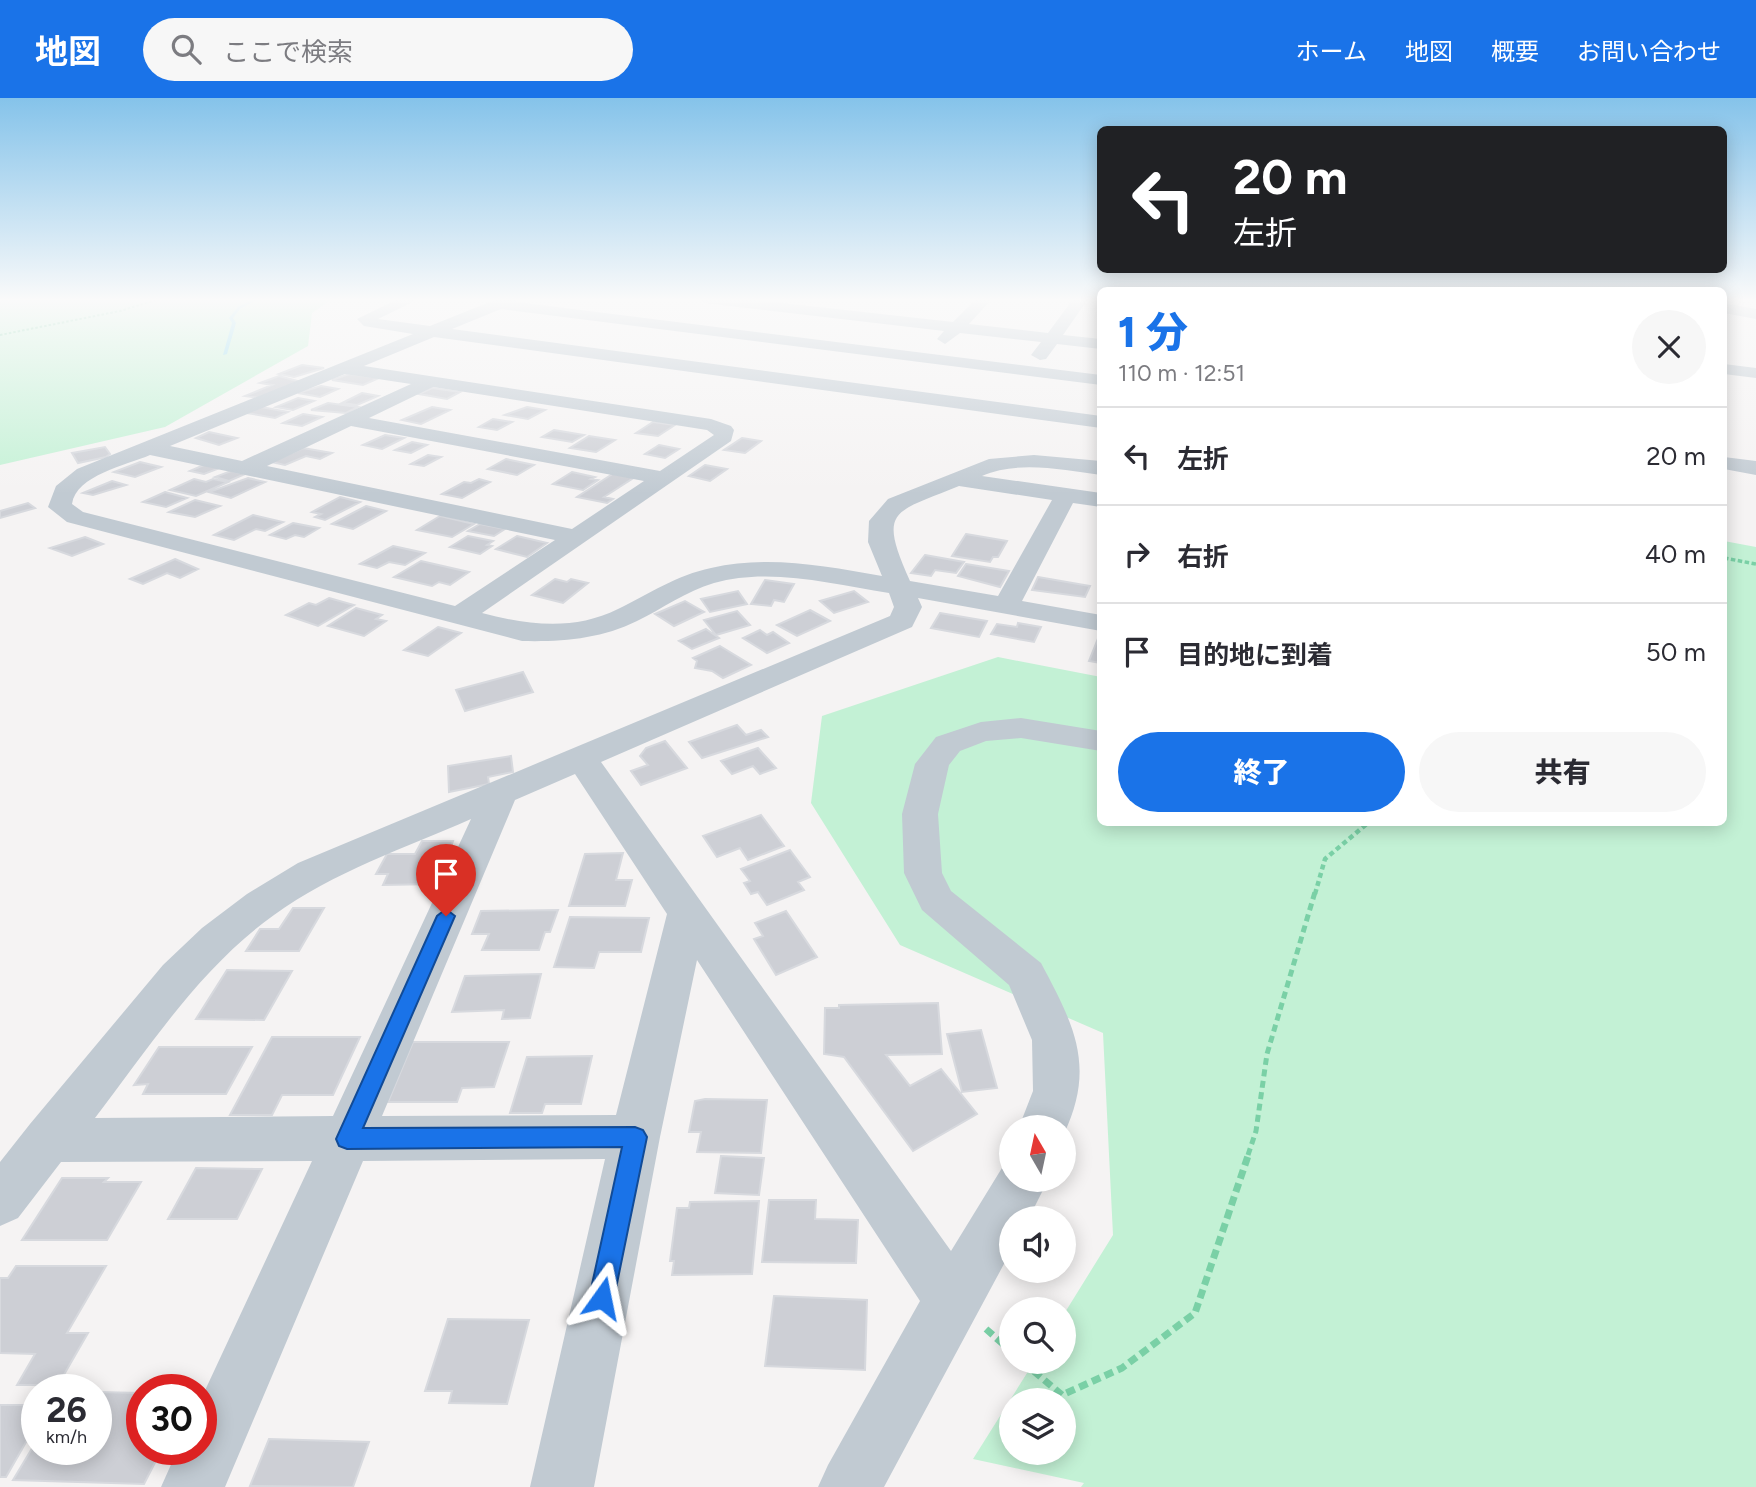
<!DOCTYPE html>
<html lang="ja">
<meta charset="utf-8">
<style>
body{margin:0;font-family:Figtree,"Noto Sans JP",sans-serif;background:#f7f7f7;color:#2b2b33;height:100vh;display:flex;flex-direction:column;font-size:26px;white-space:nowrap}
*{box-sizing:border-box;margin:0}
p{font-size:23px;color:#7c7c81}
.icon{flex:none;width:38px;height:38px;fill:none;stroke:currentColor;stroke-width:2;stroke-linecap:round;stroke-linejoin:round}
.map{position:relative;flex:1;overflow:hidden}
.details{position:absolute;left:1097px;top:189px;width:630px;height:539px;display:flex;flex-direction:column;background:#fff;border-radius:10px;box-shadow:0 4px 18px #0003}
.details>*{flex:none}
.top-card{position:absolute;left:1097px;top:28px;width:630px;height:147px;border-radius:10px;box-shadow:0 4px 18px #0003;background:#202124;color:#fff;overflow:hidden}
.needle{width:46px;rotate:351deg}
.fabs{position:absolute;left:999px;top:1017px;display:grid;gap:14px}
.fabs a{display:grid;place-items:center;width:77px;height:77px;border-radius:50%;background:#fff;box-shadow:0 4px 18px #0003;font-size:35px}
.speed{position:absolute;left:21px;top:1276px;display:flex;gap:14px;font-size:35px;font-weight:700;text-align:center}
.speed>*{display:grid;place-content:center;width:91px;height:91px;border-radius:50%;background:#fff;box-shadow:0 4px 18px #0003;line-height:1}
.speed small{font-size:18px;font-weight:400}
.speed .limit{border:10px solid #d22;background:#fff;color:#111}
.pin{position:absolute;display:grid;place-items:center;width:60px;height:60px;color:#fff;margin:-72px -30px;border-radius:50% 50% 50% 0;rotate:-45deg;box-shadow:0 0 7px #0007}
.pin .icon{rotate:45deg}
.me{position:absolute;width:77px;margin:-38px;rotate:12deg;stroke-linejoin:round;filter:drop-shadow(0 0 5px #0008)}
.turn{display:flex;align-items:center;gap:24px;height:147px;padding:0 21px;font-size:32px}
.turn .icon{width:91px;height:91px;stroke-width:2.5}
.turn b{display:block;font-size:49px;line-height:60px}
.round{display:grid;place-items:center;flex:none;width:74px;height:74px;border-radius:37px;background:#f7f7f7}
.summary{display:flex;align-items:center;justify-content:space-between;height:119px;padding:0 21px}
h1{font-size:42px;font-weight:800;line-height:52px;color:#1a73e8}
.button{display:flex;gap:14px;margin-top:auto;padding:14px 21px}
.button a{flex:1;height:80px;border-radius:42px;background:#1a73e8;color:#fff;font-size:28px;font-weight:800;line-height:80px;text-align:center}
.button a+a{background:#f7f7f7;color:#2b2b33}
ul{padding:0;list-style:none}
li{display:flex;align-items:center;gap:21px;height:98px;padding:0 21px;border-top:2px solid #e1e1e2}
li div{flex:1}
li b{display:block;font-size:26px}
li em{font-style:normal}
header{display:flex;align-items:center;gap:42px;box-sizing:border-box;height:98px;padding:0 35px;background:#1a73e8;color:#fff}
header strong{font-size:33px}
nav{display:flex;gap:38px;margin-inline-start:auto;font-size:24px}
.search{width:490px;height:63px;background:#f7f7f7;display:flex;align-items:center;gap:18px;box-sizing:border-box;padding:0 24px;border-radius:38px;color:#7c7c81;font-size:26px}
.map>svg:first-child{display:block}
</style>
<header>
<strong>地図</strong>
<div class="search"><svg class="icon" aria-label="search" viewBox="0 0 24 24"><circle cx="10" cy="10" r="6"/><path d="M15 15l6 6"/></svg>ここで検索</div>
<nav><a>ホーム</a><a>地図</a><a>概要</a><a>お問い合わせ</a></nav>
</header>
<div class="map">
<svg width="1756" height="1389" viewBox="0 0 1756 1389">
<rect width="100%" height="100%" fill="#f5f3f3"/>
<path fill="#c3f1d5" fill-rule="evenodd" d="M0,201H332L312,215L308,248L165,329L0,367Z
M1724,443L1756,449V1389H1081L1084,1385L973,1361L1034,1264H1064V1216L1113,1137L1103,935L900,847L811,705L822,618L998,559L1101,579V724H1724ZM1012,1302H1064V1354H1012Z"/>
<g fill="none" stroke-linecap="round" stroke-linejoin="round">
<path fill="#90daee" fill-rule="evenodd" d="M253,201H259L240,211L233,220L236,225L227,256L223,257L232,225L229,220L238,209Z"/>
</g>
<path fill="#cdcfd5" stroke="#d7d9de" stroke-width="2" d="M302,267L324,270L294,279L279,276Z
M349,276L379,280L363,287L332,282Z
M279,278L301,284L260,300L245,298L272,287L260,285Z
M321,288L338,291L320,299L298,295Z
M432,290L460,294L447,301L419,296Z
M362,295L378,298L357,307L342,305Z
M298,300L314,303L293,312L276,309Z
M328,305L358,309L346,315L311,312Z
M261,309L288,314L275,320L247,315Z
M432,309L450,312L421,326L402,322Z
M527,309L545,312L528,321L505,317Z
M303,316L322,319L302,328L283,325Z
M493,321L512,324L497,332L479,329Z
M653,324L675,327L658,338L636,335Z
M554,332L584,337L572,344L542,339Z
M209,334L237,340L219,347L196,340Z
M385,337L404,340L382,351L363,347Z
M589,338L615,342L596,354L570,350Z
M742,340L761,343L745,355L724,352Z
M412,344L427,347L411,355L395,352Z
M659,347L679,351L665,360L645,356Z
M105,349L110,356L106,359L78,365L72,355Z
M303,350L332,355L320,361L306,358L285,367L271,364Z
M428,357L441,359L424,368L411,366Z
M506,361L534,367L517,377L488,371Z
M140,364L161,369L135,379L114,374Z
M206,366L220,370L204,376L190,373Z
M705,367L727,371L710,383L689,378Z
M231,373L245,376L229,383L215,379Z
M572,374L595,379L591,381L598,382L583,392L553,386Z
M614,375L635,379L604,399L613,401L607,405L577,399Z
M248,380L265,384L231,400L209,394Z
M194,381L206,384L213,381L228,384L196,398L170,392Z
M479,381L490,384L462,400L442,396L464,384L471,385Z
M112,383L126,387L93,397L83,395Z
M165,394L187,400L166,409L143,404Z
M340,399L360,404L325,422L315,419L321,416L312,414Z
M195,402L220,408L195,419L169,414Z
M28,405L35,410L0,420V413Z
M366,408L386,413L353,431L332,426Z
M253,417L283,424L265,433L256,431L234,442L214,437Z
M440,418L474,426L452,439L417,432Z
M293,425L319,430L304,439L295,437L286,441L270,437Z
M480,426L505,431L494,438L468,433Z
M966,436L1007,443L998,459H993L990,464L952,458Z
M468,438L493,443L487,447L492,448L480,456L450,449Z
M517,438L547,445L527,459L496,451Z
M85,439L103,446L72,458L50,450Z
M393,448L425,455L405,467L389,464L377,470L360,466Z
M925,457L964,464L956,475L935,472L931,478L911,475Z
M175,461L198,471L180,480L167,475L143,486L130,481Z
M421,463L469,474L450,487L439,484L432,488L394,479Z
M966,466L1009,473L1000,489L958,478Z
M1038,479L1090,488L1085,499L1032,492Z
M555,481L567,484L571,481L588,485L563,505L532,497Z
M765,482L794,486L784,504L774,502L771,508L751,506Z
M738,493L747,506L710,514L701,501Z
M854,493L868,504L834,515L820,503Z
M329,500L354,507L318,528L286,517L309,505L316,507Z
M685,503L704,514L674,528L655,516Z
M356,510L382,517L376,521L386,523L364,538L328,528Z
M810,512L830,523L797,538L777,527Z
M737,513L750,527L716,537L704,522Z
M940,515L987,523L979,539L931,530Z
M1018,525L1041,529L1034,544L991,536L997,526L1017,529Z
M438,529L461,535L428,558L404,552Z
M706,531L719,540L692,551L679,543Z
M760,532L767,537L773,534L789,545L767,555L743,540Z
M1099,538H1101V565L1089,563Z
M720,548L751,567L723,580L712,573L695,570L697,563L693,560Z
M523,574L533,594L465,613L456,592Z
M737,627L746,637L761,632L768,639L702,660L689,644Z
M665,643L687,670L641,687L631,673L648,667L640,658L646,650Z
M758,650L776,670L760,676L753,668L732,676L721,663Z
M511,658L513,674L488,679L489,686L449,694L448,668Z
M761,717L784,748L748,762L740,750L717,759L703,738Z
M422,743H453L437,786L383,787L388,776H376L387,756H415Z
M790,752L810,779L798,784L804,792L767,807L758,794L751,796L744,785L750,783L741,771Z
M623,755L616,782H632L625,808H569L585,756Z
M293,810H324L299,853H246L260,831H279Z
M558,812L550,834H545L539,852H482L489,836H472L481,813Z
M786,813L817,859L776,877L754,841L763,838L755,825Z
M570,819L649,820L641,854H599L594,870L554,869Z
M227,872L292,873L264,922L196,921Z
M541,876L530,920L502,921L504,912L452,914L465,878Z
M938,905L942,956L886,957L910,988L941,971L977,1016L913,1053L844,959L824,956L825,910H839V907Z
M981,932L997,990L962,994L947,936Z
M272,939H360L333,997H282L272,1017H230Z
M413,944H509L494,989L462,990L457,1004H388Z
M159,949H252L226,996H143L148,986L134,987Z
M592,958L581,1006H545L542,1015H510L527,959Z
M705,1001L767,1002L761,1055L697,1054L701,1034H689L695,1003Z
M721,1058L764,1060L759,1097L715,1095Z
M196,1070L262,1071L237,1121H168Z
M62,1080H108L104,1084H141L107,1142H22Z
M769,1102H816L815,1121L858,1122L856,1165L762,1164Z
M759,1103L752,1176L672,1177L674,1163H670L677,1110H689L690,1104Z
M16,1168H106L67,1235H88L58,1287H17L35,1256L0,1255V1180H8Z
M774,1198L867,1202L865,1272L765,1268Z
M448,1221L529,1222L507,1306L449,1305L452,1293H425Z
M96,1294L142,1295V1351H162L144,1386L13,1382L37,1342V1351H96Z
M0,1307H37V1325L6,1379H0Z
M269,1341L369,1344L353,1389L250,1388Z"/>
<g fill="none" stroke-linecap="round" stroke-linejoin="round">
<path stroke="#7ad0a6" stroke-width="2" stroke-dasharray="2.5 2" stroke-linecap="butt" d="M0,237L120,213L159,201"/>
<path stroke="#7ad0a6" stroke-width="3.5" stroke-dasharray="4.5 2.5" stroke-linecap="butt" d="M1724,460L1756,466"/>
<path stroke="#7ad0a6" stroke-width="4.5" stroke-dasharray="5 3.5" stroke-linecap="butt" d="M1315,796L1325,761L1369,724"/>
<path stroke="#7ad0a6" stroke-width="5" stroke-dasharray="7 4.5" stroke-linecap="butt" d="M1248,1057L1256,1033L1267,956L1315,794"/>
<path stroke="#7ad0a6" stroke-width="7" stroke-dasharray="9 5" stroke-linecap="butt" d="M986,1231L1012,1254
M1023,1264L1062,1297L1122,1270L1195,1215L1249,1055"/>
<path fill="#c1cad2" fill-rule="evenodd" d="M398,201H419L378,221L430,228L497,201H518L517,204L1101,277V287L501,211L452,231L1101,318V330L434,239L364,268L711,321L731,328L734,332L731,343L482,515C528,527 574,533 618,511C649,496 677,477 711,470C768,457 825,468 882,478L868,444L869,423L888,401L989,361L1034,357L1101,363V377C1063,372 1018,362 982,378L1101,395V409L1073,405L1022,503L1101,517V533L918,500L922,509L912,529L601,664L951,1153L1005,1065L1012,1063V1082H1048L1029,1120H1012V1151L884,1389H818L828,1367L920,1203L697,862L660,1039L594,1389H530L605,1061L363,1063L225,1389H161L178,1351H201V1301L312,1063L61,1064L18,1120L0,1128V1064L30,1026L163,867L202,830L247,796L298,765L890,518L894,509L889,495C832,486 770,469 714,485C686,493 662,511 637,523C601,541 561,544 522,543L67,424L48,409L56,388L77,371L413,236L364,228L357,221ZM345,276L411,286L242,363L170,348ZM433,289L707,332L714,337L660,373L369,320ZM351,328L644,383L572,431L267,368ZM150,357L555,442L455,508L83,414L72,406C76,377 127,367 150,357ZM959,388L1052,402L998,498L910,483C877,410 894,415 959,388ZM575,676L667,816L616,1017L382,1018L515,702ZM471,721L333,1018L95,1020C150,948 200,870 274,817C333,774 405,750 471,721Z
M697,201H747L953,224L976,201H992L969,226L1048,235L1073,201H1088L1063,237L1101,241V251L1057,246L1046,261L1040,262L1031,257L1041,244L960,235L945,246L937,241L944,233L704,205Z
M1724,205L1756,211V221L1724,215Z
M1724,266L1756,270V280L1724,276Z
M1724,359L1756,363V377L1724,371Z
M1021,620L1101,633V653L1021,640L986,643L960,653L949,667L938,716L942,775L951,793L1041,865C1074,927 1096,968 1064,1036V1029H1019L1033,993L1032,942L1009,887L922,812L904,775L902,716L915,666L936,639L981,624Z"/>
</g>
<linearGradient id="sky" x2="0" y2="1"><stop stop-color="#85c3ea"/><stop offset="0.51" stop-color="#fafafa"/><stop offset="1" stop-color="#fafafa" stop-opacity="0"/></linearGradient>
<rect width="1756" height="396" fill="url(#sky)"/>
<path fill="#1a73e8" stroke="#114b97" stroke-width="2" d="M446,811L455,818L363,1030L635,1029L643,1032L647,1039L614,1200L611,1209L602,1213L593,1209L589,1200L622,1049L347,1051L339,1048L336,1041L437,818Z"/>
</svg>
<div class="fabs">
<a><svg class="needle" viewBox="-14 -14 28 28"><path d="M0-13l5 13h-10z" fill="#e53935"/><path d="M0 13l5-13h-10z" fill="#7c7c81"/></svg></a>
<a><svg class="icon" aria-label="sound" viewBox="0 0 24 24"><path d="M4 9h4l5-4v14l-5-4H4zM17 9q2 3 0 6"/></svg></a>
<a><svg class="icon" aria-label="search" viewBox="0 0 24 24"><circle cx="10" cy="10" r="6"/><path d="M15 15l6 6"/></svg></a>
<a><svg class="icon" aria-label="layers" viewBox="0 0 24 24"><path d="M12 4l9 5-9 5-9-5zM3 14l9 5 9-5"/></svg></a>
</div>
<div class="speed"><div>26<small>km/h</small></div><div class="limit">30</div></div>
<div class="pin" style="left:446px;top:818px;background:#d93025"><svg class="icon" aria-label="arrive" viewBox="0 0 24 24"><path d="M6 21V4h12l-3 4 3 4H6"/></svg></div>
<svg class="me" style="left:602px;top:1200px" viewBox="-20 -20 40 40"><path d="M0-17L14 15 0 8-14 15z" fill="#1a73e8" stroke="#fff" stroke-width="4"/></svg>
<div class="top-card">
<div class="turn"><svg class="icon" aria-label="left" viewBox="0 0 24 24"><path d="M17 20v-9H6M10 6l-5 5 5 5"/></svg><div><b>20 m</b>左折</div></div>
</div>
<section class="details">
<div class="summary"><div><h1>1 分</h1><p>110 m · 12:51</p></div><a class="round"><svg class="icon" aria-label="close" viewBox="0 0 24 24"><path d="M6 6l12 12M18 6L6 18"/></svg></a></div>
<ul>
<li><svg class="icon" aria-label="left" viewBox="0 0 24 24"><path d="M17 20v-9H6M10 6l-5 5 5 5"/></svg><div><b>左折</b></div><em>20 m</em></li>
<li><svg class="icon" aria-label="right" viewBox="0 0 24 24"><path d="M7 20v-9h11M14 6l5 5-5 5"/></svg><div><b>右折</b></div><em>40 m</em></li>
<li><svg class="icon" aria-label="arrive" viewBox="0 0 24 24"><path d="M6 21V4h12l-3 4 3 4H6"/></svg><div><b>目的地に到着</b></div><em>50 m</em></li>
</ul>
<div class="button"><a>終了</a><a>共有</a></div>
</section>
</div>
